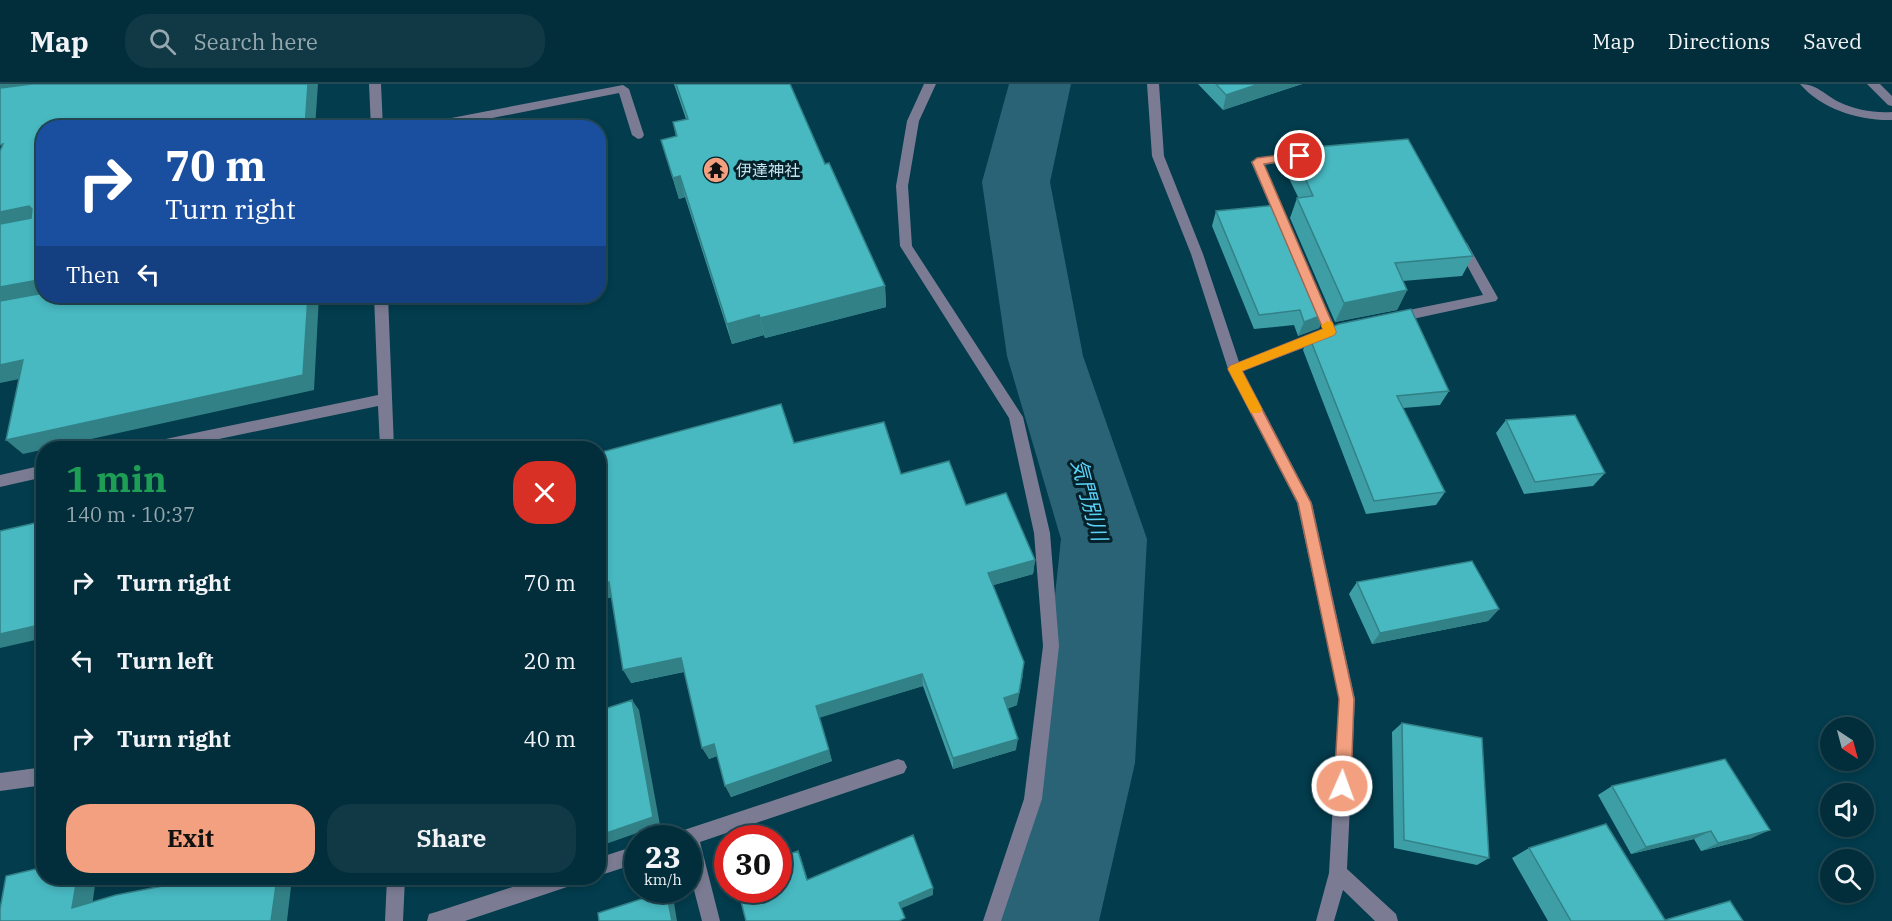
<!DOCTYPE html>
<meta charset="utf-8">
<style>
body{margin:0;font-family:"IBM Plex Serif","Noto Sans JP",serif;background:#103945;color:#f1f3f6;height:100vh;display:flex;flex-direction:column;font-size:22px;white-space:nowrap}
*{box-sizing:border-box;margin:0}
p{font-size:20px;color:#96a8af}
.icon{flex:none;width:33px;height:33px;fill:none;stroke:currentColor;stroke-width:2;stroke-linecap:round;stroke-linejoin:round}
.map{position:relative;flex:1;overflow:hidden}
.sheet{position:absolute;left:36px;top:357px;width:570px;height:444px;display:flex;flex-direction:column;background:#022d3a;border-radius:24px;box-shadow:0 3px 9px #0003,0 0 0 2px #234954}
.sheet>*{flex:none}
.top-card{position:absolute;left:36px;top:36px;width:570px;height:183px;border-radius:24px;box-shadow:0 3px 9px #0003,0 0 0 2px #234954;background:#1a4fa0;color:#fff;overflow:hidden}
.needle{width:39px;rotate:144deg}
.buttons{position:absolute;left:1820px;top:633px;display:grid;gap:12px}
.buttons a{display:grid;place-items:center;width:54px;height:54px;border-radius:50%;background:#022d3a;box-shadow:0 3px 9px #0003,0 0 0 2px #234954;font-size:30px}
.speed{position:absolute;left:624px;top:741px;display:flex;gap:12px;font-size:30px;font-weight:700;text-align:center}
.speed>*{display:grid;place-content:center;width:78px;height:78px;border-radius:50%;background:#022d3a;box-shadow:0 3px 9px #0003,0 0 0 2px #234954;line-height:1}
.speed small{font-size:15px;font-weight:400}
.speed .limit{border:9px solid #d22;background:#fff;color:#111}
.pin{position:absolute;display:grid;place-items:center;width:51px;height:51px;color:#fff;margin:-26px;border:3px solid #fff;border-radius:50%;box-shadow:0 2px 6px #0007}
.me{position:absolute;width:66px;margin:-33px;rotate:2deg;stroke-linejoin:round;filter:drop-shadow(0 0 4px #0008)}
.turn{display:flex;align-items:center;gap:21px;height:126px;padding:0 30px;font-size:27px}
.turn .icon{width:78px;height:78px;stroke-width:2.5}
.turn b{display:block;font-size:42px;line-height:51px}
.then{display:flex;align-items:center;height:57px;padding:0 30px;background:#0003;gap:12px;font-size:22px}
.round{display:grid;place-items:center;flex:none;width:63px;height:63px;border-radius:24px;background:#103945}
.head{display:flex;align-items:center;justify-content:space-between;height:102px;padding:0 30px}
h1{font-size:36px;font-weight:700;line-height:45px;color:#1e9e55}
.primary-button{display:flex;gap:12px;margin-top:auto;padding:12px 30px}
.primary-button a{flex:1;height:69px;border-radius:24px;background:#f2a07f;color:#111;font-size:24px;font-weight:700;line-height:69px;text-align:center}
.primary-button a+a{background:#103945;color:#f1f3f6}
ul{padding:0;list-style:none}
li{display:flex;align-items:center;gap:18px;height:78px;padding:0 30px}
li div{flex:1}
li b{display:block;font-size:22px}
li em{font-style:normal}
header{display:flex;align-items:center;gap:36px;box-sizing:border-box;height:84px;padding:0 30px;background:#022d3a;border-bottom:2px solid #234954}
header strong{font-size:28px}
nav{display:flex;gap:33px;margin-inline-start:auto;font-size:21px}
.search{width:420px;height:54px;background:#103945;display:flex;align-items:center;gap:15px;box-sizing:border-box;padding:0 21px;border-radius:24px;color:#96a8af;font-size:22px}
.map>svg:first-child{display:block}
</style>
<header>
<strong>Map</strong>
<div class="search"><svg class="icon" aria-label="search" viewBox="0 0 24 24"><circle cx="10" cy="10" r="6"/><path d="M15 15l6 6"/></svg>Search here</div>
<nav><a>Map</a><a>Directions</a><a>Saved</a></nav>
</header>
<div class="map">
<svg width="1892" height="837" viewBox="0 0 1892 837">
<rect width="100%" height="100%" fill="#023c4d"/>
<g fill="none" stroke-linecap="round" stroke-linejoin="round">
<path fill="#2a6376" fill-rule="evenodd" d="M1009,0H1071L1050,98L1083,272L1147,455L1135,679L1099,837H993L1037,679L1061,455L1007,272L982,98Z"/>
<path fill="#7b7c93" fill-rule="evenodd" d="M369,0H381L383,44H371Z
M924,0H936L919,37L908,102L912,162L1023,333L1050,449L1059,562L1042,715L1001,837H983L1024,715L1043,562L1034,449L1009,334L900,162L896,102L907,37Z
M1147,0H1159L1164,72L1203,170L1239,278L1323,245L1309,216L1311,213H1321L1337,247L1332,253L1243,287L1312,419L1355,615L1347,785L1396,830L1398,837H1375L1343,806L1334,837H1316L1329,789L1339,615L1297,419L1228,285L1191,170L1152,72Z
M1800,0C1817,0 1825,11 1839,18C1856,26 1873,29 1892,28V36C1860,37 1821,25 1800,0Z
M1867,0H1880L1892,12V22L1888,21Z
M623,1L629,5L644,51L642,54L638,55L632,51L619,9L442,44H415L420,40Z
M1307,67L1311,68V74L1264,81L1289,139L1283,143L1279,142L1251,78L1257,74Z
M1461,155L1467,159L1498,214L1496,217L1394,239L1389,237L1387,234L1394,229L1483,211L1455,159Z
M374,212H388L394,364H380L378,322L176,364H144L146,360L151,358L378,311Z
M44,381V393L0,403V391Z
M898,675L904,677L907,683L904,689L700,758L720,837H702L688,783V754H675L678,748Z
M44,683V701L0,707V689Z
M638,761V779L598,792V774Z
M387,794H405L403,837H385Z
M540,794H576L574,801L567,803L465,837H427L429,830L436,828Z"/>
</g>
<path fill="#3e9ea6" d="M674,0H790L825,80L885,202L886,223L765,254L764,251L732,260L685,113L679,115L661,56L676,53L673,38L686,35Z
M1198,0H1302L1223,26Z
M1292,65L1473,172L1462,192L1403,197L1407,206L1397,226L1335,238L1290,134L1297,114L1298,113L1285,86Z
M1216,127L1325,230L1319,244L1298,252L1294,241L1254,245L1212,142Z
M1309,252L1449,307L1440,321L1403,324L1445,408L1436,421L1366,430L1303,266Z
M1506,336L1605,389L1593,402L1524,410L1496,349Z
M794,359L901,390L966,421L1035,476L1033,490L993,501L1017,621L1007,625L1016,666L953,685L923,602L819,633L832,677L731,713L717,672L709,675L684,588L631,599L611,513L598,517Z
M1357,498L1499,525L1488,537L1372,560L1349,510Z
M1402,639L1489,774L1477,781L1394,764L1392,648Z
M1612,702L1752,754L1701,767L1694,755L1631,770L1598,711Z
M1529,764L1665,836L1743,837H1548L1512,774Z"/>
<path fill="#328187" d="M0,0H79L0,10Z
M308,0H318L315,44H305Z
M1259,0H1302L1223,26L1226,11Z
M680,92L685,113L679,115L673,94Z
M29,122L44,138L0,146V128Z
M44,195V212L0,221V203Z
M885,202L886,223L765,254L760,234Z
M1407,206L1397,226L1335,238L1344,219Z
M308,212H319L314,306L23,370L6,356Z
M1325,230L1319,244L1298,252L1304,238Z
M759,231L764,251L732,260L727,240Z
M23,276L39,291L0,299V281Z
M1035,476L1033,490L987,503L988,489Z
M609,498L616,512L598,517V501Z
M1499,525L1488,537L1372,560L1380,549Z
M44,540V554L0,564V550Z
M681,574L687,587L631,599L623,586Z
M922,590L923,602L819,634L816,622Z
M1023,591L1017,621L1002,626L1004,614Z
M632,616L639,626L660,741L600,762L598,760V752Z
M1018,655L1016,666L953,685V674Z
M714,660L720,671L709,675L702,664Z
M829,666L832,677L731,713L725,702Z
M1770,746L1752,754L1701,767L1718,759Z
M1711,747L1694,755L1631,770L1646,763Z
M798,767L801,774L810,803L807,796Z
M77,794H96L91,830L72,824Z
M277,794H292L287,837H271Z
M933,804V811L900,825L899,819Z
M666,807L673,813L677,837H672Z"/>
<path fill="#48b8c1" stroke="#328187" stroke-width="1.5" d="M32,0H308L305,44H44V195L0,203V140L31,134L32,125L29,122L0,128V67L3,60L0,61V4Z
M676,0H790L825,80L829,79L885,202L760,234L759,231L727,240L680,92L673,94L661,56L677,52L673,38L688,35Z
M1216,0H1259L1226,11Z
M1408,55L1473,172L1395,179L1407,206L1344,219L1297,114L1313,112L1292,65Z
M1278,121L1325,230L1304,238L1300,226L1259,231L1216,127Z
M44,209V212H308L303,291L6,356L23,276L0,281V217Z
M1411,225L1449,307L1397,312L1445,408L1374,417L1309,252L1339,240Z
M781,320L794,359L884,338L901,390L949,377L966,421L1006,409L1035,476L988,489L1024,578L1019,609L1004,614L1018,655L953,674L922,590L816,622L829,666L725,702L714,660L702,664L681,574L623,586L609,498L598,501V369Z
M1575,331L1605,389L1535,398L1506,336Z
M44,437V540L0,550V447Z
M1472,477L1499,525L1380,549L1357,498Z
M632,616L653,733L598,752V627Z
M1402,639L1482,654L1489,774L1404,756Z
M1725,675L1770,746L1718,759L1711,747L1646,763L1612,702Z
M1606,740L1665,836L1730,817L1743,837H1571L1529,764Z
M913,751L933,804L899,819L905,834L899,837H746L738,806H778V774L798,767L807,796Z
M44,783V794H77L72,824L116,811L204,794H277L271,837H0V825L6,792Z
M666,807L672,837H599L598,829Z"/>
<path fill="#f2a07f" stroke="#9d6853" stroke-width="1.5" d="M1300,68L1304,69V74L1264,80L1336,248L1334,251L1242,287L1311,419L1354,615L1351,702L1348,708L1342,710L1337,708L1334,702L1339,615L1298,419L1228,285L1230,282L1323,245L1252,78L1257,74Z"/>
<path fill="#f59e0b" d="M1327,237L1332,238L1336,248L1334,251L1242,287L1262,325L1260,329H1251L1228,285L1230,282L1323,245L1321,242Z"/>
<defs>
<g id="temple-disc" transform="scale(1.35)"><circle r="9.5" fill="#f2a07f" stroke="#04212a"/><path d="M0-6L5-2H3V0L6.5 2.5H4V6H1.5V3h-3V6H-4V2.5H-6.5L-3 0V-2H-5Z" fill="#111"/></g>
</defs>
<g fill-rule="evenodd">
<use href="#temple-disc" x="716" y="86"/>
</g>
<g text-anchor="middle" stroke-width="6" stroke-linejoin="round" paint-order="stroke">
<g font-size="16" fill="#c3e3ef" stroke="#04212a" text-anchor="start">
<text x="736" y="92">伊達神社</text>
</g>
<g font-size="21" font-style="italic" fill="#5bd1f8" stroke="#04212a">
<text transform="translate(1089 416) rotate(75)" y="7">気門別川</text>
</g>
</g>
</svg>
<div class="buttons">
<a><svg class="needle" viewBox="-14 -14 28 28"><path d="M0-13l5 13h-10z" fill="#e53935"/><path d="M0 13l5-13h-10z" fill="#96a8af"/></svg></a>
<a><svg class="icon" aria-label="sound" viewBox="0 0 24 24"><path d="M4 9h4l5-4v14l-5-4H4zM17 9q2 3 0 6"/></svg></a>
<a><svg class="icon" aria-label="search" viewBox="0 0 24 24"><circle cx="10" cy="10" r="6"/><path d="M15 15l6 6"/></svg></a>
</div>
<div class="speed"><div>23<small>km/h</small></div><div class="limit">30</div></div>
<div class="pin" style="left:1300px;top:72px;background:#d93025"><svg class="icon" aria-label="arrive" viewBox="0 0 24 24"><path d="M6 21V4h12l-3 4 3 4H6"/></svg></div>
<svg class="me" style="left:1342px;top:702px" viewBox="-20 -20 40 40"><circle r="17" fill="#f2a07f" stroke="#fff" stroke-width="3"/><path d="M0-11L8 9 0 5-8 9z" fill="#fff"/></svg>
<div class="top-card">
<div class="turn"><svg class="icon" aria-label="right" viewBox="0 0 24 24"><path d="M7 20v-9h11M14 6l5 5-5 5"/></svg><div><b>70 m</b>Turn right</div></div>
<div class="then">Then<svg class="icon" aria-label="left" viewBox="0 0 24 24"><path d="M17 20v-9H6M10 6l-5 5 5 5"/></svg></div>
</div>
<section class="sheet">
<div class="head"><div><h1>1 min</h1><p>140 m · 10:37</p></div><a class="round" style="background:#d93025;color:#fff"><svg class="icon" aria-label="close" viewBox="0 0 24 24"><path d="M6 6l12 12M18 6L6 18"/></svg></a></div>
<ul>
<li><svg class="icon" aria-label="right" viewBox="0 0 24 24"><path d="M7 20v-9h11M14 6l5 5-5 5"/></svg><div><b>Turn right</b></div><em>70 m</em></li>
<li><svg class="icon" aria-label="left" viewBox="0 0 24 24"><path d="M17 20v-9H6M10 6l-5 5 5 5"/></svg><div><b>Turn left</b></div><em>20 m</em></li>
<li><svg class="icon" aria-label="right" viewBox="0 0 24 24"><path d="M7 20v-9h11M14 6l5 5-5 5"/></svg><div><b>Turn right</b></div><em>40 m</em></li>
</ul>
<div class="primary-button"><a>Exit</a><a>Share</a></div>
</section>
</div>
